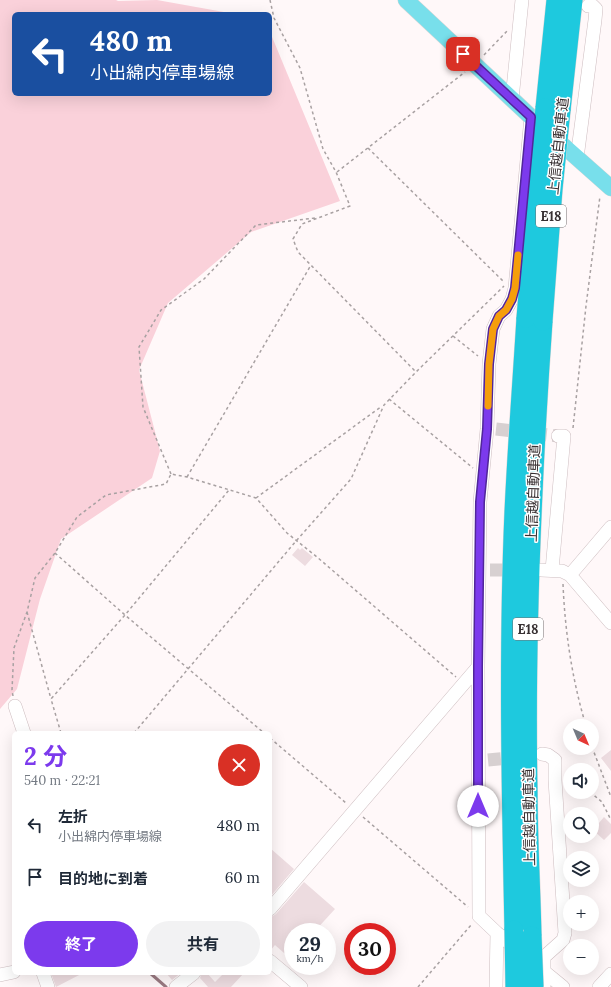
<!DOCTYPE html>
<html lang="ja">
<meta charset="utf-8">
<style>
body{margin:0;font-family:Lora,"Noto Sans JP",serif;background:#f2f2f3;color:#1f2937;height:100vh;display:flex;flex-direction:column;font-size:15px;white-space:nowrap}
*{box-sizing:border-box;margin:0}
p{font-size:13px;color:#747a83}
.icon{flex:none;width:22px;height:22px;fill:none;stroke:currentColor;stroke-width:2;stroke-linecap:round;stroke-linejoin:round}
.map{position:relative;flex:1;overflow:hidden}
.side{position:absolute;left:12px;top:731px;width:260px;height:244px;display:flex;flex-direction:column;background:#fff;border-radius:6px;box-shadow:0 4px 16px #0002}
.side>*{flex:none}
.hud{position:absolute;left:12px;top:12px;width:260px;height:84px;border-radius:6px;box-shadow:0 4px 16px #0002;background:#1a4fa0;color:#fff;overflow:hidden}
.needle{width:26px;rotate:136deg}
.tools{position:absolute;left:563px;top:719px;display:grid;gap:8px}
.tools a{display:grid;place-items:center;width:36px;height:36px;border-radius:50%;background:#fff;box-shadow:0 4px 16px #0002;font-size:20px}
.speed{position:absolute;left:284px;top:923px;display:flex;gap:8px;font-size:20px;font-weight:700;text-align:center}
.speed>*{display:grid;place-content:center;width:52px;height:52px;border-radius:50%;background:#fff;box-shadow:0 4px 16px #0002;line-height:1}
.speed small{font-size:10px;font-weight:400}
.speed .limit{border:6px solid #d22;background:#fff;color:#111}
.pin{position:absolute;display:grid;place-items:center;width:34px;height:34px;color:#fff;margin:-17px;border-radius:8px;box-shadow:0 2px 6px #0006}
.me{position:absolute;width:44px;margin:-22px;rotate:0deg;stroke-linejoin:round;filter:drop-shadow(0 0 3px #0008)}
.turn{display:flex;align-items:center;gap:14px;height:84px;padding:0 12px;font-size:18px}
.turn .icon{width:52px;height:52px;stroke-width:2.5}
.turn b{display:block;font-size:28px;line-height:34px}
.round{display:grid;place-items:center;flex:none;width:42px;height:42px;border-radius:21px;background:#f2f2f3}
.head{display:flex;align-items:center;justify-content:space-between;height:68px;padding:0 12px}
h1{font-size:24px;font-weight:700;line-height:30px;color:#7c3aed}
.button{display:flex;gap:8px;margin-top:auto;padding:8px 12px}
.button a{flex:1;height:46px;border-radius:24px;background:#7c3aed;color:#fff;font-size:16px;font-weight:700;line-height:46px;text-align:center}
.button a+a{background:#f2f2f3;color:#1f2937}
ul{padding:0;list-style:none}
li{display:flex;align-items:center;gap:12px;height:52px;padding:0 12px}
li div{flex:1}
li b{display:block;font-size:15px}
li em{font-style:normal}
.map>svg:first-child{display:block}
</style>
<div class="map">
<svg width="611" height="987" viewBox="0 0 611 987">
<rect width="100%" height="100%" fill="#fff8f9"/>
<path fill="#fad1da" d="M0,0H116L118,1L157,0L235,14H14V94H270V32L340,201L251,232L168,303L139,370L160,451L152,478L61,539L40,599L17,689L0,709Z"/>
<g fill="none" stroke-linecap="round" stroke-linejoin="round">
<path stroke="#9a7a82" stroke-width="3" d="M150,973L166,987"/>
</g>
<path fill="#eddce0" d="M298,548L300,550L302,548L313,557L305,566L292,555Z
M611,750V771L601,758Z
M604,817L611,824V833L604,840L593,830Z
M270,848L294,869L270,897Z
M304,882L335,909L314,932H293V961L275,945L270,951V917L273,916L276,914Z
M51,973H83L56,987Z
M166,973H181L172,980Z
M202,973H207L215,982L224,973H244L231,987H208L200,978Z"/>
<g fill="none" stroke-linecap="round" stroke-linejoin="round">
<path stroke="#d7d0d1" stroke-width="13" stroke-dasharray="13 6" stroke-linecap="butt" d="M496,429L558,436
M490,570H519
M488,760L519,757"/>
<g stroke="#cebec1" stroke-width="14">
<path id="minor" d="M512,99L522,0
M531,117L515,288L512,299L506,310L499,316L493,329L489,364L487,429L480,502L478,667L479,916L497,933L563,987
M577,158L595,20L596,9L593,6H588
M541,570L562,571L570,575L611,623
M552,570L564,436H558
M570,575L611,527
M15,706L24,733
M542,754L548,755L555,760V780L565,933L563,940L544,957V987
M270,909L478,667
M270,961L301,987
M43,973L48,987
M0,975L14,972
M176,987L194,973
M496,987L497,933
M599,987L611,974"/>
</g>
<g stroke="#d7d6d6" stroke-width="17">
<path id="major" d="M406,0L531,117L611,188"/>
</g>
<g stroke="#d7d6d6" stroke-width="20">
<path id="highway" d="M545,108L556,0
M561,110L573,0
M514,930C511,791 508,651 514,512C517,447 522,383 526,318
M532,936C531,888 528,840 528,791C525,634 532,478 543,321"/>
</g>
<path stroke="#a8a1a2" stroke-width="1.5" stroke-dasharray="3 3" stroke-linecap="butt" d="M270,0L274,18L300,68L323,149L336,172L350,206L302,224L293,239L298,252L416,372
M484,55L508,30
M368,148L504,282
M337,172L465,72
M453,336L478,356
M389,399L473,468
M573,428L586,306L600,196
M171,474L143,407L139,347L161,310L204,279L256,225L315,218
M187,477L311,265
M256,498L382,406
M55,553L125,615L264,733
M563,584C565,632 572,679 586,726
M27,612L51,699
M13,696L12,690L14,648L27,612L35,578L55,553L77,517L106,495L166,484L171,474L187,477L256,498L287,533L317,557L456,677
M61,733L51,699L125,615L229,490
M134,733L296,541L351,479L384,405L416,372L504,286
M270,738L346,803
M592,747L611,797
M590,792L602,802L611,820
M363,817L468,907
M418,987L471,925"/>
<use href="#minor" stroke="#fff" stroke-width="13"/>
<use href="#major" stroke="#78dfeb" stroke-width="16"/>
<use href="#highway" stroke="#1ec9de" stroke-width="19"/>
<g stroke="#d7d6d6" stroke-width="20" stroke-linecap="butt">
<path id="highway-bridge" d="M526,318L537,185L545,108
M543,321L553,189L561,110
M514,930L515,987
M532,936L534,987"/>
</g>
<use href="#highway-bridge" stroke="#1ec9de" stroke-width="19"/>
</g>
<g fill="none" stroke-linecap="round" stroke-linejoin="round">
<g stroke="#51269a" stroke-width="10">
<path id="route" d="M463,54L531,117L515,288L512,299L506,310L499,316L493,329L489,364L487,429L480,502L478,667V806"/>
</g>
<use href="#route" stroke="#7c3aed" stroke-width="7"/>
<path stroke="#f59e0b" stroke-width="7" d="M488,406L489,364L493,329L499,316L506,310L512,299L515,288L518,255"/>
</g>
<g text-anchor="middle" stroke-width="3" stroke-linejoin="round" paint-order="stroke">
<g fill="#fff" stroke="#736e70" stroke-width="1">
<rect x="536" y="205" width="30" height="22" rx="3"/>
<rect x="513" y="618" width="30" height="22" rx="3"/>
</g>
<g font-size="13" font-weight="bold" fill="#373032">
<text x="551" y="221">E18</text>
<text x="528" y="634">E18</text>
</g>
<g font-size="14" fill="#373032" stroke="#fff">
<text transform="translate(558 146) rotate(-84)" y="5">上信越自動車道</text>
<text transform="translate(533 493) rotate(-88)" y="5">上信越自動車道</text>
<text transform="translate(529 817) rotate(-91)" y="5">上信越自動車道</text>
</g>
</g>
</svg>
<div class="tools">
<a><svg class="needle" viewBox="-14 -14 28 28"><path d="M0-13l5 13h-10z" fill="#e53935"/><path d="M0 13l5-13h-10z" fill="#747a83"/></svg></a>
<a><svg class="icon" aria-label="sound" viewBox="0 0 24 24"><path d="M4 9h4l5-4v14l-5-4H4zM17 9q2 3 0 6"/></svg></a>
<a><svg class="icon" aria-label="search" viewBox="0 0 24 24"><circle cx="10" cy="10" r="6"/><path d="M15 15l6 6"/></svg></a>
<a><svg class="icon" aria-label="layers" viewBox="0 0 24 24"><path d="M12 4l9 5-9 5-9-5zM3 14l9 5 9-5"/></svg></a>
<a>+</a>
<a>−</a>
</div>
<div class="speed"><div>29<small>km/h</small></div><div class="limit">30</div></div>
<div class="pin" style="left:463px;top:54px;background:#d93025"><svg class="icon" aria-label="arrive" viewBox="0 0 24 24"><path d="M6 21V4h12l-3 4 3 4H6"/></svg></div>
<svg class="me" style="left:478px;top:806px" viewBox="-20 -20 40 40"><circle r="19" fill="#fff"/><path d="M0-13L10 11 0 6-10 11z" fill="#7c3aed"/></svg>
<div class="hud">
<div class="turn"><svg class="icon" aria-label="left" viewBox="0 0 24 24"><path d="M17 20v-9H6M10 6l-5 5 5 5"/></svg><div><b>480 m</b>小出綿内停車場線</div></div>
</div>
<section class="side">
<div class="head"><div><h1>2 分</h1><p>540 m · 22:21</p></div><a class="round" style="background:#d93025;color:#fff"><svg class="icon" aria-label="close" viewBox="0 0 24 24"><path d="M6 6l12 12M18 6L6 18"/></svg></a></div>
<ul>
<li><svg class="icon" aria-label="left" viewBox="0 0 24 24"><path d="M17 20v-9H6M10 6l-5 5 5 5"/></svg><div><b>左折</b><p>小出綿内停車場線</p></div><em>480 m</em></li>
<li><svg class="icon" aria-label="arrive" viewBox="0 0 24 24"><path d="M6 21V4h12l-3 4 3 4H6"/></svg><div><b>目的地に到着</b></div><em>60 m</em></li>
</ul>
<div class="button"><a>終了</a><a>共有</a></div>
</section>
</div>
